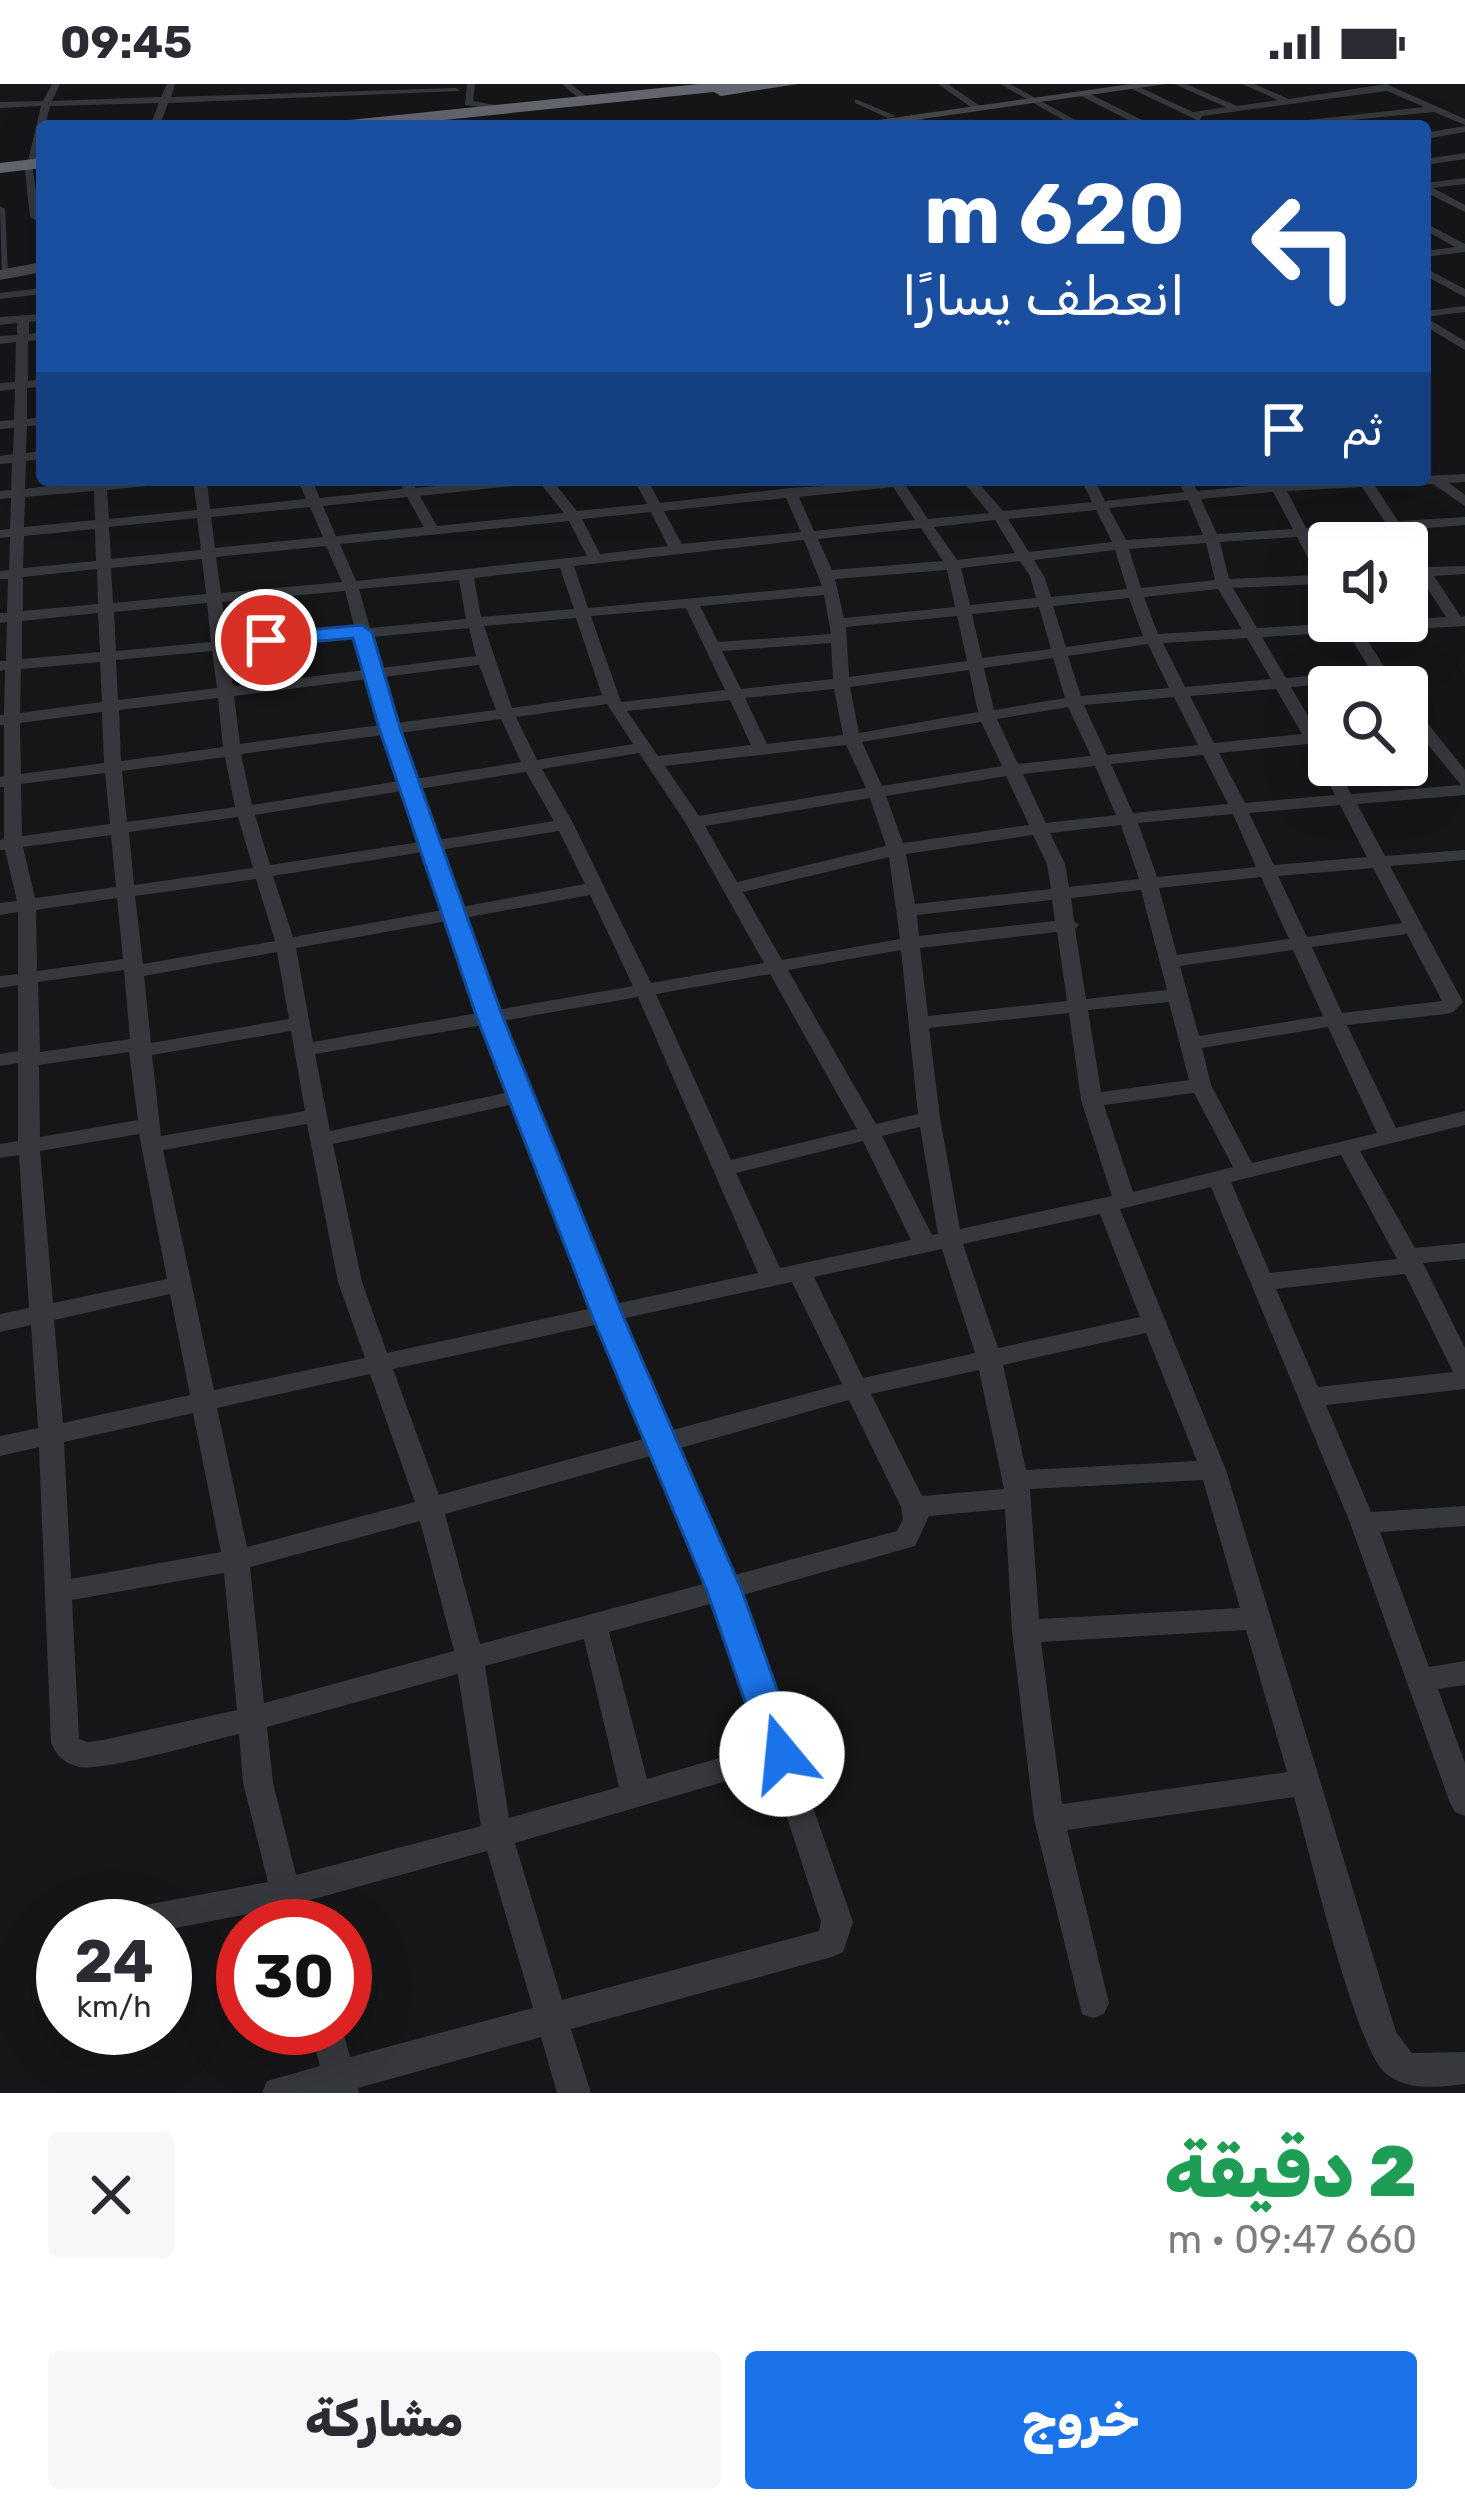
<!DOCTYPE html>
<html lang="ar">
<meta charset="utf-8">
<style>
body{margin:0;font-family:Rubik,"Noto Naskh Arabic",sans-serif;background:#f7f7f7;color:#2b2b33;direction:rtl;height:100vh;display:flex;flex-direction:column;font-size:45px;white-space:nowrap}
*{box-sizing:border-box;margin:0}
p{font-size:39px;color:#7c7c81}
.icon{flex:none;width:66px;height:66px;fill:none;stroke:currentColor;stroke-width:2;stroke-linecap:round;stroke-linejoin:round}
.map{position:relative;height:2009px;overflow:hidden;direction:ltr}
.side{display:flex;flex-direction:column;background:#fff;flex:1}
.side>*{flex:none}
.guide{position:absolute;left:36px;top:36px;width:1395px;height:366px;border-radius:12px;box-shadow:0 12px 48px #0002;direction:rtl;background:#1a4fa0;color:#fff;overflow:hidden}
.controls{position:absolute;left:1308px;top:438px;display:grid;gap:24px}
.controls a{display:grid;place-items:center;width:120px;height:120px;border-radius:12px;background:#fff;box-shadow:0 12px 48px #0002;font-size:60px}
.speed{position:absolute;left:36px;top:1815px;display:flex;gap:24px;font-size:60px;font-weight:700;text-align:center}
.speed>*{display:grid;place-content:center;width:156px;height:156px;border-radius:50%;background:#fff;box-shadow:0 12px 48px #0002;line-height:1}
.speed small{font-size:30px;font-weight:400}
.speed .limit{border:18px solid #d22;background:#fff;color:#111}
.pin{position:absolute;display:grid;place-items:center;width:102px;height:102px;color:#fff;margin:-51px;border:6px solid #fff;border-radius:50%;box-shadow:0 3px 12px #0007}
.me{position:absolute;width:132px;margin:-66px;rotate:343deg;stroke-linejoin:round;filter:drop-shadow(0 0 9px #0008)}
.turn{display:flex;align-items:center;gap:42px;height:252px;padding:0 48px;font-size:54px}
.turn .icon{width:156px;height:156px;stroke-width:2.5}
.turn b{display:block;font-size:84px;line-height:102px}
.then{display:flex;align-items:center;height:114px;padding:0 48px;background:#0003;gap:24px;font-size:45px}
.round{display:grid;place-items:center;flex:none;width:126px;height:126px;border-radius:12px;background:#f7f7f7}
.head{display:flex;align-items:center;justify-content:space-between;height:204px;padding:0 48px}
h1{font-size:72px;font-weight:800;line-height:90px;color:#1e9e55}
.button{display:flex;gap:24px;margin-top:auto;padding:24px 48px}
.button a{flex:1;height:138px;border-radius:12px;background:#1a73e8;color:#fff;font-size:48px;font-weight:800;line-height:138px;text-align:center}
.button a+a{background:#f7f7f7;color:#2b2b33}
.status{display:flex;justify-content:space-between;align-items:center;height:84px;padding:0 60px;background:#fff;direction:ltr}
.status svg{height:33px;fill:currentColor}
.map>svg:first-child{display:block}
</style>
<div class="status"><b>09:45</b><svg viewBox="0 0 49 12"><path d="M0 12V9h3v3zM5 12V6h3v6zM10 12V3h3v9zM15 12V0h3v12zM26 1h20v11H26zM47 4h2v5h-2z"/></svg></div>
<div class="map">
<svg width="1465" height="2009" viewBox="0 0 1465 2009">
<rect width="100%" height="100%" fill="#161618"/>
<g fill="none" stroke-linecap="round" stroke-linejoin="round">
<path fill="#37383d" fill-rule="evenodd" d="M52,0H60L52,17L161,13L167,0H175L171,13L456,4L460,7L168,19L160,42H150L159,19L50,22L36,75L28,77L41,22L0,24V18L43,17Z
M467,0H475L473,17L511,24L506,27L465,21Z
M562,0H571L591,16L583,18Z
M938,0H948L983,24L975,26Z
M1000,0H1010L1086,42H1074Z
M1174,0H1186L1237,22L1278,16L1242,0H1254L1289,15L1386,0L1465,35V41L1434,28L1289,42H1255L1424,23L1387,7L1202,32L1199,37L1130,4L1137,2L1193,28L1226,23Z
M1084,7L1150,40L1152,42H1140L1081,12Z
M855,15L896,32L888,34L855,19Z
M911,30L933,40L935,42H923L908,35Z
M1465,42V48L1425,55V49Z
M1465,69V75L1425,81V75Z
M24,79L32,81L40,133L35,136L30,133Z
M1465,94V100L1433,104L1465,121V128L1425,108V99Z
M0,122L5,125L8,190L2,193Z
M1425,139L1465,160V168L1425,173V167L1455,163L1425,146Z
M1425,184L1465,205V213L1425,192Z
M42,204V210L0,215V209Z
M1465,222V228L1425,233L1465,257V266L1425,242V227Z
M42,230V236L29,238V250L42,248V256L28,257V297L42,295V303L27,304V335L42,333V341L27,342L26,369L42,367V375L26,377L25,405L93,396H175L168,400L107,406L109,435L197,426L193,396H207L210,425L306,415L298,396H312L320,414L403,405L399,396H411L416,404L495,396H552L577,427L647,420L634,396H648L660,419L790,404L930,396L906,402L928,435L989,429L962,396H976L1003,427L1092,418L1081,396H1095L1105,417L1184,408L1178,396H1192L1197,407L1269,400L1267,396L1282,399L1425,396V392L1465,390V398L1449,399L1465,411V422L1433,400L1375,402L1398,437L1465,433V441L1403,446L1428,483L1465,482V490L1434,492L1461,533L1465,532V542L1362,548L1397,603H1381L1377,596L1291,603L1329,668V681H1336L1351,710L1461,701L1407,635V619L1413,621L1465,686V711L1357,720L1385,772L1465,766V776L1390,782L1463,918L1453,928L1446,930L1347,941L1396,1044L1465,1027V1041L1360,1067L1415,1164L1465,1159V1175L1423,1179L1465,1264V1305L1326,1321L1371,1428L1465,1422V1442L1380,1448L1429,1583L1465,1577V1601L1438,1605L1465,1679V1732L1455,1728L1450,1719L1350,1439L1211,1103L1120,1125L1226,1386L1396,1948L1412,1969L1465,1968V2000C1439,2003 1406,2008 1384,1988C1355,1960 1308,1763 1294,1713L1067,1746L1109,1919L1104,1930L1093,1934L1082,1930L1034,1735L1012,1547L1005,1425L929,1432L915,1462L739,1512L853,1838L843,1868L832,1873L571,1945L591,2009H557L541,1953L358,2004L359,2009H262L267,1997L320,1982L310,1944H342L350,1973L533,1924L487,1767L303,1818L310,1842H278L274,1825L165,1846V1842H97L102,1832L113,1827L268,1798L243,1699L239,1650C208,1657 103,1688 79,1683C64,1679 57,1672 51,1659L39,1363L0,1372V1352L38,1344L31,1241L0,1248V1230L29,1224L19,1071L0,1074V1060L18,1057V979L0,982V970L18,967V901L0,904V892L18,890V828L0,831V819L17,817L5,766H0V756L4,755V703H0V693L4,692V641H0V631H4L5,586L0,587V577H6L7,538L0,539V529H7L8,495H0V487L9,486L10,453L0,454V446L10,445L11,414L0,415V407L11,406L12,379L0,380V372L13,370L14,344L0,345V337L14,336L15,305L0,307V299L15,298L16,258L0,260V252L17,251V239L0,241V233ZM540,399L564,429L437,442L420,412ZM893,403L915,436L814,447L799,413ZM1362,403L1385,438L1306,444L1287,407ZM94,407L95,436L24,443L25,413ZM1273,408L1293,445L1217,450L1201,415ZM407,413L424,443L336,452L323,422ZM786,414L801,448L682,460L664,427ZM1188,416L1203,451L1126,456L1109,424ZM310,423L323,453L215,464L211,433ZM1096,426L1112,458L1029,468L1008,435ZM651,428L668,462L600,470L582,435ZM197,434L201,466L111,475L109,443ZM995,436L1015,469L957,476L934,443ZM569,437L587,472L356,497L340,460ZM921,444L943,477L832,486L818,455ZM95,445L96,477L23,484L24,452ZM1390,447L1398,459H1407V473L1414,484L1407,485V493H1420L1446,533L1257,544L1233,504L1321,500L1329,504V486L1311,452ZM1297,453L1317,491L1229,495L1220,458ZM804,456L822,502L588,524L574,482ZM1206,459L1215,496L1141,504L1129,465ZM326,462L342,498L221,509L216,473ZM1115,466L1127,505L1051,513L1044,492L1034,476ZM202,475L206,510L113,519L111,484ZM1020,477L1030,492L1036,514L970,521L961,484ZM560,484L574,525L481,533L474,494ZM97,485L98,520L23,527V493ZM947,486L955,523L844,534L835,495ZM459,496L466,535L370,544L359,505ZM1218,505L1242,545L1158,550L1144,513ZM345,507L355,545L227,557L222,518ZM824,511L831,550L718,558L700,522ZM1129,514L1143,552L1066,563L1053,522ZM207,519L211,558L116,567L114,528ZM1039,523L1051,565L982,574L972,530ZM686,524L725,606L621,618L591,532ZM98,529L100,568L22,575V537ZM957,532L967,577L849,593L846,543ZM576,534L602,611L512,624L484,542ZM469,544L476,572L381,584L372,553ZM1347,548L1371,587L1286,594L1262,553ZM357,554L365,586L233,602L228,566ZM1247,554L1271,595L1185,603L1163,559ZM831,559L833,595L741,605L722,567ZM1148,560L1169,604L1081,612L1068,572ZM212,567L217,604L118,616L116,576ZM1053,574L1065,614L994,626L984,584ZM100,578L102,618L20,629L21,585ZM479,581L496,626L396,639L383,593ZM969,586L978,628L859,649L850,603ZM368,595L380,641L240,660L234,612ZM834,605L843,651L767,660L745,614ZM1276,605L1302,650L1214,659L1190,612ZM1174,613L1198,661L1107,671L1084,621ZM218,614L223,663L121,677L119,626ZM730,616L751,661L658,672L627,627ZM607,620L633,660L537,676L516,633ZM1068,623L1091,672L1018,680L997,635ZM102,628L104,679L21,690L20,639ZM501,635L521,678L415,695L399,649ZM981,638L1002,682L882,702L862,658ZM383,651L399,697L252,721L241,670ZM1308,660L1335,711L1245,719L1219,669ZM846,661L866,704L699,732L665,682ZM639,669L685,738L764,879L651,899L574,741L542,685ZM1203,671L1228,720L1133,729L1111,680ZM225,673L235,723L127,738L122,687ZM1095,682L1116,731L1046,739L1023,690ZM526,688L554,737L437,756L419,705ZM105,689L110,740L22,752L21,700ZM1006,692L1029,741L903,759L886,712ZM402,707L420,758L270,781L255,731ZM870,714L886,762L737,798L705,742ZM1340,721L1367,773L1274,781L1249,729ZM1233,730L1256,783L1157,793L1138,739ZM238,733L253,784L134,801L129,748ZM1121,741L1139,795L1069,803L1065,780L1050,749ZM559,747L585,800L461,823L440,766ZM111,751L116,803L35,814L23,763ZM1033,751L1047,780L1051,805L915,820L906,770ZM423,768L443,826L293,853L273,792ZM889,773L900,855L782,876L743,808ZM1373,784L1402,839L1307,853L1278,792ZM1261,793L1289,855L1177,871L1159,804ZM256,795L275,857L143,880L135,812ZM1141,806L1167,906L1086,915L1075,845L1079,841L1074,837L1071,814ZM590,811L633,902L497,926L464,834ZM117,814L123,875L37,887L36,826ZM1052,816L1055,837L919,852L917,831ZM447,837L478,929L313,958L296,864ZM1057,848L1067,917L928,932L920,864ZM1407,850L1442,917L1342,929L1312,863ZM901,866L918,1030L876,1040L788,886ZM1293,866L1323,932L1199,952L1180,882ZM277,868L289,935L151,959L144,892ZM124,886L130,955L40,968L38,898ZM770,890L857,1045L731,1076L656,910ZM638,913L758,1189L615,1220L502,937ZM1169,918L1189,996L1101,1008L1088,926ZM1069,929L1081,1016L1112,1112L960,1145L940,1034L929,944ZM483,941L509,1008L330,1047L315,970ZM1328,943L1377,1049L1252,1079L1211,1001L1202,964ZM291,947L305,1027L161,1052L152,971ZM129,968L138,1036L40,1053L39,981ZM1194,1009L1233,1083L1133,1108L1104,1021ZM514,1020L593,1224L387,1269L362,1198L333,1060ZM307,1040L338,1198L365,1274L214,1306L163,1066ZM920,1043L938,1150L932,1151L882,1052ZM139,1050L167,1195L53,1219L40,1067ZM863,1057L911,1156L780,1184L736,1089ZM1341,1071L1397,1175L1270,1189L1231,1098ZM1100,1130L1140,1233L998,1264L963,1160ZM942,1165L975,1269L863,1294L814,1193ZM1405,1190L1453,1288L1318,1303L1276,1205ZM792,1198L842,1300L669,1347L621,1235ZM170,1210L190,1311L63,1339L54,1236ZM599,1240L647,1354L439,1411L393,1285ZM1146,1249L1197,1377L1026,1386L1003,1281ZM979,1286L1004,1405L922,1412L871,1310ZM370,1290L415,1418L247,1463L217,1324ZM849,1316L901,1423L903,1435L897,1447L731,1492L677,1365ZM193,1329L221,1468L71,1495L64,1358ZM654,1371L707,1499L480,1560L445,1430ZM1203,1396L1240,1524L1039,1535L1030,1405ZM420,1437L454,1567L264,1619L250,1483ZM224,1489L237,1626L103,1656L87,1658L79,1655L72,1516ZM714,1519L764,1661L647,1695L609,1548ZM1246,1546L1287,1688L1062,1720L1041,1558ZM584,1555L619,1703L509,1734L485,1582ZM458,1590L481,1742L296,1791L273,1699L267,1643ZM771,1684L821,1838L819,1847L562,1916L515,1759Z"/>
<path fill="#45474d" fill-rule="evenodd" d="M1131,0H1166L873,42H836Z
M42,178V188L0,196V186Z"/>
<path fill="#63666e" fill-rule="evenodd" d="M699,0H798L721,12L714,8L386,42H332L340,37Z
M42,74V84L0,89V79Z"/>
</g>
<path fill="#1a73e8" stroke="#114b97" stroke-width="3" d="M362,541L372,548L400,644L502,931L623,1232L742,1507L800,1670L795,1681L782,1686L768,1681L763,1670L707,1507L592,1232L476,931L379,644L353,554L266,562L256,556L266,550Z"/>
</svg>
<div class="controls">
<a><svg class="icon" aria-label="sound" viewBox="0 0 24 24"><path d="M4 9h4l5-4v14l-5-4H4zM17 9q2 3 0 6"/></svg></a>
<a><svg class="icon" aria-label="search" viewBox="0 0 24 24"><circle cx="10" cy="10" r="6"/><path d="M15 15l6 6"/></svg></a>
</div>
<div class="speed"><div>24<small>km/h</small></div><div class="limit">30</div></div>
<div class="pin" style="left:266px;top:556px;background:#d93025"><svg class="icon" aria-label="arrive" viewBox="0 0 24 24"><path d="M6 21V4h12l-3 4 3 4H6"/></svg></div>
<svg class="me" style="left:782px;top:1670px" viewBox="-20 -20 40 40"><circle r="19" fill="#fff"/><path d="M0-13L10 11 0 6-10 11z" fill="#1a73e8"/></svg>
<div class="guide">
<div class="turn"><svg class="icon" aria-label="left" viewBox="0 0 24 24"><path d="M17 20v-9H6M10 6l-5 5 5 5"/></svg><div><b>620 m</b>انعطف يسارًا</div></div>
<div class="then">ثم<svg class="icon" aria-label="arrive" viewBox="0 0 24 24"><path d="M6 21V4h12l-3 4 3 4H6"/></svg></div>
</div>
</div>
<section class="side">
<div class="head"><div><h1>2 دقيقة</h1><p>660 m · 09:47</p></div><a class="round"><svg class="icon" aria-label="close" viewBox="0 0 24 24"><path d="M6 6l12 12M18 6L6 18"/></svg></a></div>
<div class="button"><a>خروج</a><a>مشاركة</a></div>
</section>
